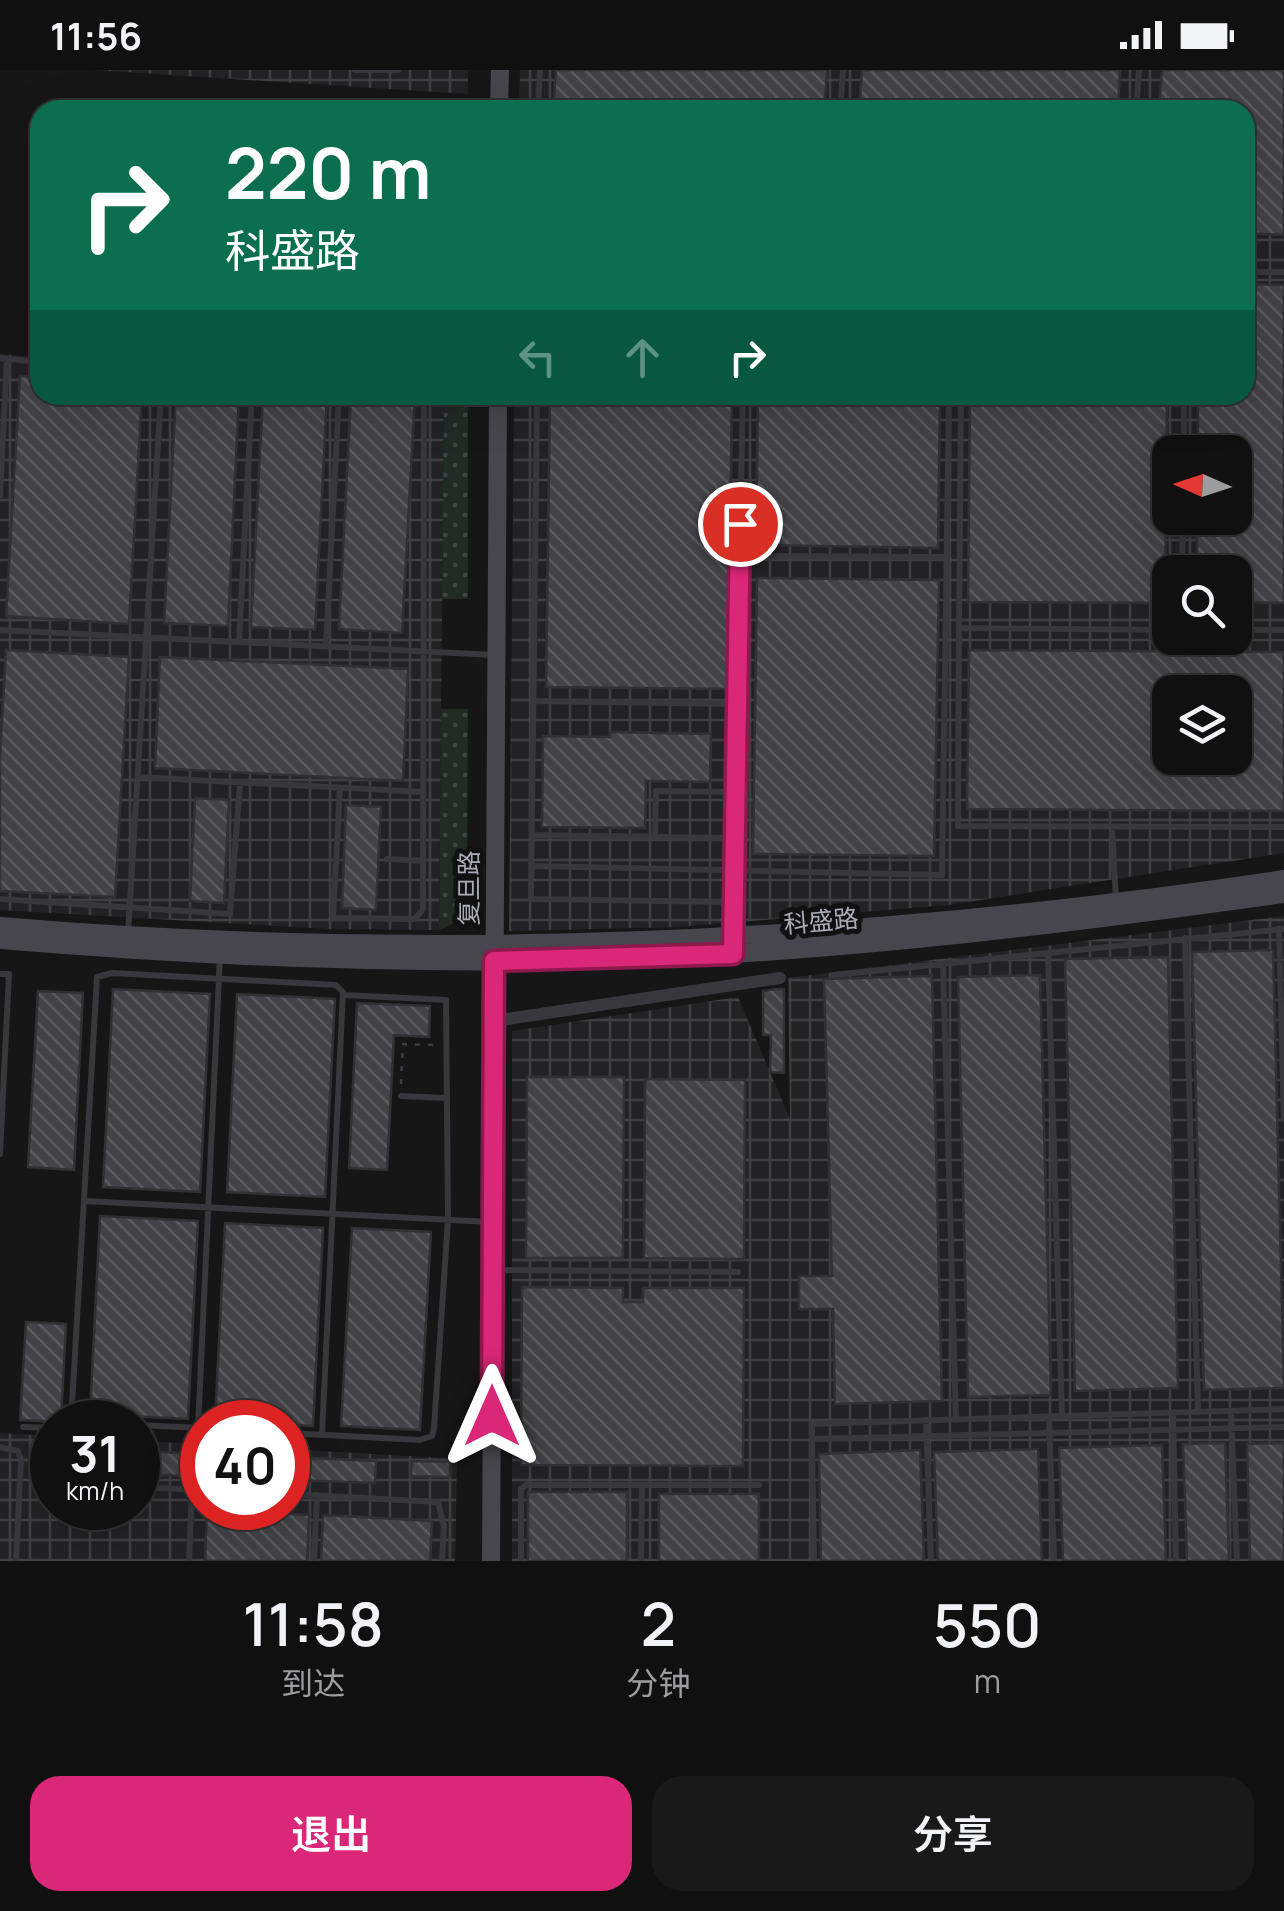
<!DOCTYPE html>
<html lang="zh">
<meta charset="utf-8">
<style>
body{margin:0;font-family:Manrope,"Noto Sans SC",sans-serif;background:#19191a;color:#f1f3f6;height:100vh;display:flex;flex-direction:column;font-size:38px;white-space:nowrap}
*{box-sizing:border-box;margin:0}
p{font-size:32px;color:#9c9d9f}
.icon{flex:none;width:55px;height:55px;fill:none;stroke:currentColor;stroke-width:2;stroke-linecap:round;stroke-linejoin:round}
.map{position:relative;height:1491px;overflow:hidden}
.side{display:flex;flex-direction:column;background:#101011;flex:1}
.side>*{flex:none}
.top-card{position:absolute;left:30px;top:30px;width:1225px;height:305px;border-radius:30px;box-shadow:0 10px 40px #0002,0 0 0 2px #303031;background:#0b6e4f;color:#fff;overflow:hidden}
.needle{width:65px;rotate:273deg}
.fabs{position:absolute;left:1152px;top:365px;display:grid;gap:20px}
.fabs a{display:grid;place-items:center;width:100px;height:100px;border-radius:20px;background:#101011;box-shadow:0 10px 40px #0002,0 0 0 2px #303031;font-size:50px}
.speed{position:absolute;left:30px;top:1330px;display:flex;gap:20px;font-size:50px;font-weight:700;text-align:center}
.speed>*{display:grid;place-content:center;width:130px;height:130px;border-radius:50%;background:#101011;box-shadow:0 10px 40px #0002,0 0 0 2px #303031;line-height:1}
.speed small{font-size:25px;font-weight:400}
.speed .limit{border:15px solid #d22;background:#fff;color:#111}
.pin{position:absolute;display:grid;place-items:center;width:85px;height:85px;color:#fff;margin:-42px;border:5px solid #fff;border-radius:50%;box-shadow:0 2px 10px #0007}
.me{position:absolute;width:110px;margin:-55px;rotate:0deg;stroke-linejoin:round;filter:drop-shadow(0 0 8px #0008)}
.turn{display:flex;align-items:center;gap:35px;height:210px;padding:0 30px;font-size:45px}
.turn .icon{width:130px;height:130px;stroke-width:2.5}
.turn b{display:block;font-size:70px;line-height:85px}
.lanes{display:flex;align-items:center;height:95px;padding:0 30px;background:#0003;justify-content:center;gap:50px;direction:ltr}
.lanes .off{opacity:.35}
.eta{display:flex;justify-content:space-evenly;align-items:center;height:170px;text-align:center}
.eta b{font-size:60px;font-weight:600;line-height:70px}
.cta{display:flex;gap:20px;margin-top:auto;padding:20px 30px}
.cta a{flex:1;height:115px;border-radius:30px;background:#db2777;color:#fff;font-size:40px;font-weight:600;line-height:115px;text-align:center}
.cta a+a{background:#19191a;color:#f1f3f6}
.status{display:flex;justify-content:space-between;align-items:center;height:70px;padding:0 50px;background:#101011;direction:ltr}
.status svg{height:28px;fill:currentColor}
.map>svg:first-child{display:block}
</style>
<div class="status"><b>11:56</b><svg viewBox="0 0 49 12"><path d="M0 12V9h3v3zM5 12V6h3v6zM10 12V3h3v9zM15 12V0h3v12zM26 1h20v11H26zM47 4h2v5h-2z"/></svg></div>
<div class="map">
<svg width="1284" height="1491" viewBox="0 0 1284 1491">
<defs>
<pattern id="industrial-grid" width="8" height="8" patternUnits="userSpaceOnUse" patternTransform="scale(2.5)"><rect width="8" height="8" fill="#222224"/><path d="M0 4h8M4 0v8" fill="none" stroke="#3f3f42"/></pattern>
<pattern id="grass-dots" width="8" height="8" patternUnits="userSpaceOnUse" patternTransform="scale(2.5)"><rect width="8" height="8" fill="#222a24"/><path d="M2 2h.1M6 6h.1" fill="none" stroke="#3f4642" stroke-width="1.8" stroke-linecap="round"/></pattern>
<pattern id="building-back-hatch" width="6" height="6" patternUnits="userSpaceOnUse" patternTransform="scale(2.5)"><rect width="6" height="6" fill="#434347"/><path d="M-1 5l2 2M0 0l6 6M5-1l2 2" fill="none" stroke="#5b5b5f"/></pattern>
</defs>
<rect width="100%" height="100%" fill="#161617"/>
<path fill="url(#industrial-grid)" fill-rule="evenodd" d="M93,0H468V24Z
M520,0H1284V783L948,835L678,857L509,861L514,325H1245V40H519ZM1170,382H1235V448H1170ZM1170,502H1235V568H1170ZM1170,622H1235V688H1170Z
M0,284L40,287V325H444L439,860L329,859L0,840Z
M1284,846V1491H512V961L738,927L790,1049L788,908Z
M0,1363L52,1366V1438H138V1371L202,1374V1438H288V1379L457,1389L455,1491H0Z"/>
<path fill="url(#grass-dots)" d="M444,325H468V529H442Z
M441,639H468L467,822C464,842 460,854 439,860Z"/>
<path fill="url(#building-back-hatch)" stroke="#313033" stroke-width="2.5" fill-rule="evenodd" d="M556,0H827L824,40H553Z
M862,0H1120L1118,40H859Z
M1162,0H1284V165L1245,163V40H1159Z
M1245,214L1284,215V533L1235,532V502H1197V448H1235V382H1198V325H1245Z
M20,306L40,307V325H142L129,554L6,546Z
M176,325H239L228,556L164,553Z
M263,325H327L315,560L251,557Z
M351,325H415L402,563L339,559Z
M550,325H732L728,619L546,617Z
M758,325H940L938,478L756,475Z
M970,325H1167L1165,533L968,532Z
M757,508L939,510L934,786L753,784Z
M6,580L129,587L115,827L0,821V686Z
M969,580L1284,582V741L967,739ZM1170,622H1235V688H1170Z
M160,587L408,599L403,711L155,698Z
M610,662L711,664L710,712L646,711L645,758L542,757L543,666L610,667Z
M195,728L229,730L224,833L190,831Z
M346,735L381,737L376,840L342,838Z
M1273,880L1284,1318L1204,1320L1192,882Z
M1168,887L1178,1318L1075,1321L1065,889Z
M1040,905L1051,1325L968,1327L958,907Z
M932,906L942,1331L835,1334L833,1239H799V1206H832L824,909Z
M113,919L210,924L200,1122L103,1117Z
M776,919H784V1003L770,1002L771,965H763V921Z
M38,921L83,923L74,1100L28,1097Z
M237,924L335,929L325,1127L227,1122Z
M357,933L430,936L429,967L394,965L387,1100L349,1098Z
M527,1007H624L623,1188H526Z
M645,1009L745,1010L744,1189L644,1188Z
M100,1146L198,1151L188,1349L90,1344Z
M225,1153L323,1158L313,1356L215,1351Z
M352,1158L431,1162L420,1360L341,1356Z
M522,1217L623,1218V1232H643V1218H744L743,1396L521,1395Z
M26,1252L66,1254L61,1352L20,1350Z
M1225,1373L1229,1491H1187L1183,1374Z
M1284,1373V1491H1250L1247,1374Z
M1162,1375L1166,1491H1063L1059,1378Z
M1038,1379L1042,1491H938L934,1382Z
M920,1380L924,1491H821L819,1384Z
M138,1381L202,1384V1406L138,1405Z
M288,1387L376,1391L375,1413L288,1410Z
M412,1391L450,1392V1407L411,1406Z
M528,1422H627V1491H528Z
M659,1424H759V1491H659Z
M207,1439L309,1445L307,1491H205Z
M323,1445L432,1451L430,1491H321Z"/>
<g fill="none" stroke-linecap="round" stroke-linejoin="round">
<path stroke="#3d3e43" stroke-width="2.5" stroke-dasharray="5 8" stroke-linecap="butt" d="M401,1014L403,974L434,975"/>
<path stroke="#37373c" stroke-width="6" d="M355,0H398
M538,40L540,0
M840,40L843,0
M1136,40L1139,0
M1245,202H1284
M0,288L40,292
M537,325L531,829L731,832
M1184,382V325
M0,425L7,289
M739,486L947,487
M1182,502L1183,448
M959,558L961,325
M0,560L494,585
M1170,560L959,558L958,756L1284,757
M1235,560H1284
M239,572L252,325
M326,576L339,325
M533,631L735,634
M138,707L423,722
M340,718L333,848L415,849L423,839L424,325
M1112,757L1116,830
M532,765L732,768
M655,767L656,721L733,722
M387,789L423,791
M532,796L942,805L949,325
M0,829L230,844L240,713
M1279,859L1284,1049
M731,863L743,325
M128,864L161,325
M1185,868L1198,1342
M1048,884L1062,1346
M943,895L956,1350
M0,904H9L0,1084
M833,905L1284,859
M401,1026L446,1028
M84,1131L491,1152
M494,1200L738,1202
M1284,1339L812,1354V1369L1284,1357
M1231,1341L1237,1491
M1173,1343L1176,1491
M1049,1347L1054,1491
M926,1350L931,1491
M72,1351L95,1352
M71,1352L97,907L112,903L336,915L343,922L322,1365
M138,1355L201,1358
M23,1357L52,1358
M198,1358L220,885
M288,1363L420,1370L432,1366L434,1358L448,1149L446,930L344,925
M812,1369L814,1491
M0,1377L18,1381L21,1390L16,1491
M138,1417L202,1420
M288,1424L438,1432L444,1457L442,1491
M189,1491L192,1420
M314,1491L317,1425
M521,1491V1419L526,1415H759
M641,1491L642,1417"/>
<path stroke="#37373c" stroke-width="12" d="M494,951L780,908"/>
<path stroke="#46464c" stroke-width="18" d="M499,40L500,0
M0,856C429,892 859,873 1284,809
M0,870C216,888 434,897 651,888C863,880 1074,853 1284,824
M491,1491L498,325"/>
</g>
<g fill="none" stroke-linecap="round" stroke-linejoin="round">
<g stroke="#8e194d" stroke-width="25">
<path id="route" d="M492,1346L494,891L733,884L740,454"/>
</g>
<use href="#route" stroke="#db2777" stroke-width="18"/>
</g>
<g text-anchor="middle" stroke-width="10" stroke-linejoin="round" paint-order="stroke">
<g font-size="25" fill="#a9abb6" stroke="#111112">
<text transform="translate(469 818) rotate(-90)" y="9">复旦路</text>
<text transform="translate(821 851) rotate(-5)" y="9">科盛路</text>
</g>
</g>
</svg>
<div class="fabs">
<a><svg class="needle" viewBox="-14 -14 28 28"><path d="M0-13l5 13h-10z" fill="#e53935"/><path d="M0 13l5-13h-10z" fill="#9c9d9f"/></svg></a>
<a><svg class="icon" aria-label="search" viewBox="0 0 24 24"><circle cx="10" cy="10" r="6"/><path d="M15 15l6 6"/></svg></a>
<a><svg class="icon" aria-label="layers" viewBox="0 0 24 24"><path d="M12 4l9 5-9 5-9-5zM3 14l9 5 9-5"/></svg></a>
</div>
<div class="speed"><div>31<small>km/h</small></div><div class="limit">40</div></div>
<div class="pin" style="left:740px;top:454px;background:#d93025"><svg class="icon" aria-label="arrive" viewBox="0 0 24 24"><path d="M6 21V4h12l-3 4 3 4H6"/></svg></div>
<svg class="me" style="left:492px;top:1346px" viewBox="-20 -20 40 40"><path d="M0-17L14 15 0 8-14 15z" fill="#db2777" stroke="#fff" stroke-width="4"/></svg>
<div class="top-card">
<div class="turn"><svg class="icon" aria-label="right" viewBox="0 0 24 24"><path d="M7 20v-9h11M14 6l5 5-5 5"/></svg><div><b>220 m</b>科盛路</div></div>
<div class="lanes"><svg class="icon off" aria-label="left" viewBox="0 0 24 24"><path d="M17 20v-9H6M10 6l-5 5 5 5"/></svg><svg class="icon off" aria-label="ahead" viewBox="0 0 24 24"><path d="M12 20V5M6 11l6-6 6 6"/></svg><svg class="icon" aria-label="right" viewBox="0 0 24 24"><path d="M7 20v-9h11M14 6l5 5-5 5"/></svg></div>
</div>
</div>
<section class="side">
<div class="eta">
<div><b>11:58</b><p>到达</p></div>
<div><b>2</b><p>分钟</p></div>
<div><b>550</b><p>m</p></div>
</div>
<div class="cta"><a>退出</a><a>分享</a></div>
</section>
